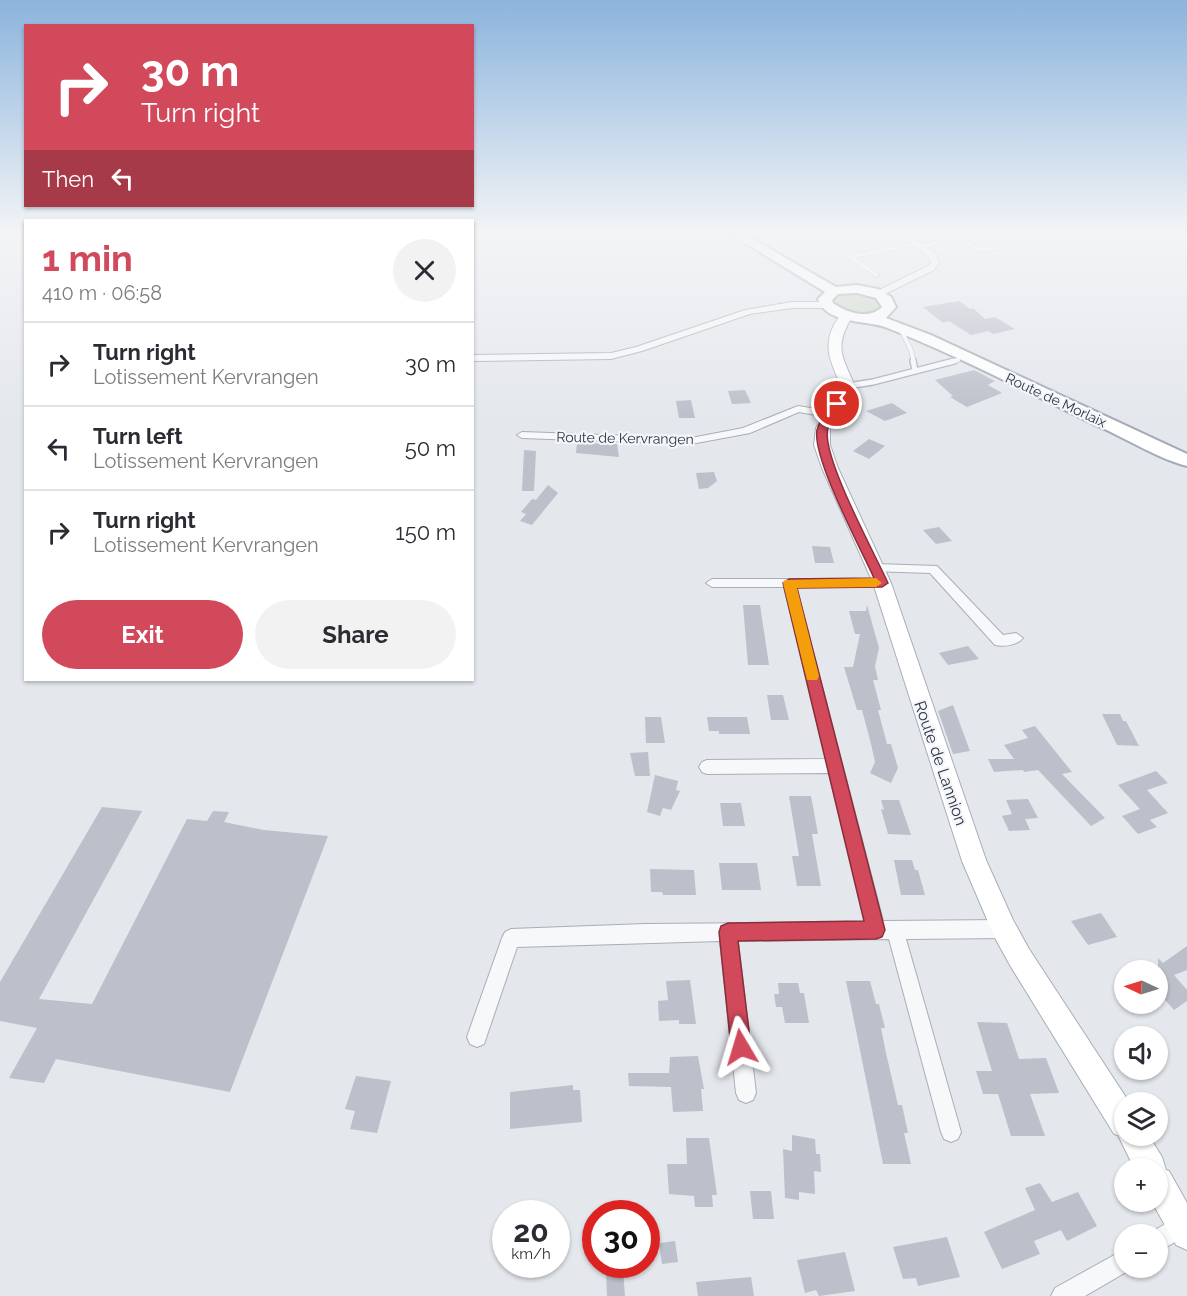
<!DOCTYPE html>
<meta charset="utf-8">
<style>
body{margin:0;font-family:Raleway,sans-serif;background:#f2f2f3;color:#2b2b33;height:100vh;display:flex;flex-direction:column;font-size:22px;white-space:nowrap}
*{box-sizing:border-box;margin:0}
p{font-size:20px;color:#7c7c81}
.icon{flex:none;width:33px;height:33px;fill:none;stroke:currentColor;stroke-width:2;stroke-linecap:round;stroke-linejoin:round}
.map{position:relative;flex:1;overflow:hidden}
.panel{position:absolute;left:24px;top:219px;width:450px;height:462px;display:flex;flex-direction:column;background:#fff;border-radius:0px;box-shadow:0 2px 4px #0004}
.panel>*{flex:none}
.hud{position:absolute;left:24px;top:24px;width:450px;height:183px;border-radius:0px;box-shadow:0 2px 4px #0004;background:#d1495b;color:#fff;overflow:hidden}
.needle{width:39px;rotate:274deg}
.buttons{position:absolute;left:1114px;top:960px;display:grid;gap:12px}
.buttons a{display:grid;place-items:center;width:54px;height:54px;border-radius:50%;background:#fff;box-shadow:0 2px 4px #0004;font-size:30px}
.speed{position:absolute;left:492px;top:1200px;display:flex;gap:12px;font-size:30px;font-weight:700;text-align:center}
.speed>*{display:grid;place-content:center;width:78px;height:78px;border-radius:50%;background:#fff;box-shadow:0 2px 4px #0004;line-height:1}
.speed small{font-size:15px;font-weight:400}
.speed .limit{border:9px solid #d22;background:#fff;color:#111}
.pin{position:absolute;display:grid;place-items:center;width:51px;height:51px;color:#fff;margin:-26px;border:3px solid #fff;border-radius:50%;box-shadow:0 2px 6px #0007}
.me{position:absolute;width:66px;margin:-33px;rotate:353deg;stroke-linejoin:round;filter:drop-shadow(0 0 4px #0008)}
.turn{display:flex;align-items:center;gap:21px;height:126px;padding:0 18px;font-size:27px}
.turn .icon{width:78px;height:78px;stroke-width:2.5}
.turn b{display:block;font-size:42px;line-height:51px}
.then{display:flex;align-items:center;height:57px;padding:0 18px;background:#0003;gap:12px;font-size:22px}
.round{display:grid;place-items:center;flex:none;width:63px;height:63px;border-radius:32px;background:#f2f2f3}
.headline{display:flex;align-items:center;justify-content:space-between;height:102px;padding:0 18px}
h1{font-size:36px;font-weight:700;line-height:45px;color:#d1495b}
.primary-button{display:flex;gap:12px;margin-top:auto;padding:12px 18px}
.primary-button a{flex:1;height:69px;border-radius:36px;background:#d1495b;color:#fff;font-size:24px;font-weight:700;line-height:69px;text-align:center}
.primary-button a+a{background:#f2f2f3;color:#2b2b33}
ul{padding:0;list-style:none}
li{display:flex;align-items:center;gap:18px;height:84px;padding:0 18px;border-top:2px solid #e1e1e2}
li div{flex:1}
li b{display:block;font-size:22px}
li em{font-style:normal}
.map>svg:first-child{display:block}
</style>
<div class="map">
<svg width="1187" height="1296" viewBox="0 0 1187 1296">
<rect width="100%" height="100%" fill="#e4e7ec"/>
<path fill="#c9d6c5" d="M841,291L873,294L883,306C872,320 840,315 831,300Z"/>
<path fill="#bbc0ca" d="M959,301L970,309L973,308L985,319L995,317L1015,329L993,334L988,331L971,335L949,321L943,323L923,307Z
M974,370L995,381L988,385L1002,393L967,407L950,397L953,396L935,380Z
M745,390L751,403L732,404L728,391Z
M691,400L695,418H679L676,401Z
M892,403L907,413L885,421L866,411Z
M869,439L885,446L869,459L853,451Z
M577,443L617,444L619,457L576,453Z
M524,450L536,451L534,491H522Z
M714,472L717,481L708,488L699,489L696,473Z
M548,485L558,493L532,525L520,521L526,514L521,512L532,499L536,500Z
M939,527L952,541L936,544L923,530Z
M812,546L830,547L834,563H815Z
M743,605H760L769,665H748Z
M867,605L879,648L875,666L878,680H873L881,710H878L887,744H891L898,768L891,783L870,773L875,762L871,744L862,710H857L844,667H853L860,634H855L849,611H866Z
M968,646L979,659L948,665L939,653Z
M767,695H783L789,720H771Z
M953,705L970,751L953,754L938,711Z
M1102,714H1120L1123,721H1126L1139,746L1117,745Z
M645,717H661L665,743H646Z
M707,717H747L750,734H719V731H709Z
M1035,726L1072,772L1062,774L1105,818L1091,826L1038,770L1024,772L1023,770L994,772L988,759H1014L1004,745L1028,738L1022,730Z
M648,752L650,776H635L630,753Z
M1156,771L1168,783L1147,790L1168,813L1150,820L1157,827L1138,834L1122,816L1140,809L1118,785Z
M655,775L678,781L676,790L680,791L671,810L663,808L660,816L647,812Z
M789,796H811L818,834H812L821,886H797L792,856H799Z
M1028,799L1038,818L1025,819L1030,830L1009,831L1002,816L1012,814L1006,800Z
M881,800H899L911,835L888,834L881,809L884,810Z
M720,803H741L745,826H723Z
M102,807L142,811L39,999L92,1004L187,819L207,821L213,811L229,812L224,822L264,830L328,836L230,1092L56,1059L44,1083L9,1078L37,1028L0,1021V982Z
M894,860H912L915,870H918L925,895H901Z
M719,863H757L761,890H722Z
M650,869L694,870L696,895H663L662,892H651Z
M1101,913L1117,937L1088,945L1071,921Z
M1187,946V970L1174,975L1187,990V1001L1174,1010L1158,992V958L1163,963Z
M690,980L696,1024H679V1020L659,1021L658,1001L668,1000L666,981Z
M846,981H870L876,1004H879L885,1028H881L886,1053L898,1105H902L908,1133H904L911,1164H883Z
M778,983H798L800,993H804L809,1023H785L782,1007H776L774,994H779Z
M977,1022L1007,1023L1019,1059L1046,1058L1059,1093L1030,1094L1045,1136H1011L998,1094H983L976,1071H992Z
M698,1056L704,1089H701L703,1111L673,1112L671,1087L629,1086L628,1073H669L670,1057Z
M356,1076L391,1081L377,1133L350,1129L355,1111L345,1109Z
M573,1085V1090H580L582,1122L510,1129V1092Z
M792,1135L815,1139L816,1154H820L821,1172L814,1171L815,1194L799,1192V1200L785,1198L783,1149L792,1151Z
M686,1138H709L717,1195H712L713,1207H695L694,1196L669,1194L667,1164H687Z
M1040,1183L1052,1202L1078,1192L1097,1226L1067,1241L1061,1230L1034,1241L1040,1254L1002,1269L984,1232L1035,1210L1025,1188Z
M750,1191H771L774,1219H753Z
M947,1237L960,1277L918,1286L916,1278L903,1279L893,1247Z
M675,1241L678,1262L662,1264L659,1243Z
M845,1252L855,1291L819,1296L816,1290L805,1293L797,1260Z
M623,1269L625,1296H607L606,1272Z
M751,1277L754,1296H698L696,1282Z"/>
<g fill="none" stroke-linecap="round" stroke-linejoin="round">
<g stroke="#a9aeb7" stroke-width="5">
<path id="lane-far1" d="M956,239L983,250L1008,246
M877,275L850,257L918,243
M900,328L911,350L914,363
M948,363L958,360"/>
</g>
<g stroke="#a9aeb7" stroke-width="8">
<path id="lane" d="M913,361L915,370
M848,386L873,382L954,361"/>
</g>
<g stroke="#a9aeb7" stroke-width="2">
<path id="street" d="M900,235H907L921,244L951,238L949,235H956L960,239L926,247L936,254L939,263L934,270L881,296H875V292L928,266L931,263L929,257Z
M792,302H827L831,305L827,308H792L750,314L642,351L611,359L472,361V355L611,353L636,347L745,310Z
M798,406L829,411L834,414L829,417L799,412L750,433L691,444L522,438L517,435L522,432L691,438L743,428Z
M876,564L937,566L1003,635L1016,633L1023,638C1018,645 1003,647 995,645L930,573L872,571L870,568Z
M712,579H882L888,583L882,587H796L883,921L1004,920L1010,923L1013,929L1010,935L1004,938L906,939L961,1132L958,1139L951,1142L944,1139L941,1132L889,939L738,941L756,1093L753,1100L746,1103L739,1100L736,1093L720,941L517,947L484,1044L477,1047L470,1044L467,1037L502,938L505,932L511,929L645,924L865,922L829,773L707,774L702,772L699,767L702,762L707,760L826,759L784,587H712L706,583Z
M1182,1214L1187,1216V1235L1158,1252V1234L1150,1233Z
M1125,1249V1268H1133L1085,1296H1051L1055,1288Z"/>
</g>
<g stroke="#a9aeb7" stroke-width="2">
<path id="secondary" d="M847,311L853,315C834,347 841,354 855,386L830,428V445L838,468L891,583L986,860L1013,920L1029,949L1129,1102H1125V1136H1149L1162,1157L1166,1170L1169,1171L1187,1203V1250L1176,1245L1152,1202H1158V1168H1134L1118,1135L1114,1134L1011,967L995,938L962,861L873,583L822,468L814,445L816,428L841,386C832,364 822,348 834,325C838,319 840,313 847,311Z"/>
</g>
<g stroke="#a3abb8" stroke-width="4">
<path id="primary" d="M732,235H746L836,287L857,285L878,289L891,297L896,307L886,318L931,335L1187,454V466C1159,459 1127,439 1100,427C1029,393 959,356 885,327C865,320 826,324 818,299L825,292ZM857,293L876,298L882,307C869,320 847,313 833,303L832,300L838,294Z"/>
</g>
<use href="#lane-far1" stroke="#f7f8fa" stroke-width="4"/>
<use href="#lane" stroke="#f7f8fa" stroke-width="5"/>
<use href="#street" fill="#f7f8fa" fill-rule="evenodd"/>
<use href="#secondary" fill="#fff" fill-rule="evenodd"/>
<use href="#primary" fill="#fff" fill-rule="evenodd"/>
</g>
<linearGradient id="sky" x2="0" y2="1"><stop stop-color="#8bb4dd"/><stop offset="0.56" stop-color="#f3f4f6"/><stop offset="1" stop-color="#f3f4f6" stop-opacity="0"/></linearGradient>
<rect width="1187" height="416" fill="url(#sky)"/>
<path fill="#d1495b" stroke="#882f3b" stroke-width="1.5" d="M833,402L842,404C838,411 830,420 828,428C820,454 875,554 888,583L882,587L797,588L885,930L882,937L876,939L738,941L751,1047L748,1054L741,1057L734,1054L731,1047L719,932L721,926L728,923L864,921L783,583L789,579L874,578C861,549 812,458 817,430C819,421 828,410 833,402Z"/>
<path fill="#f59e0b" d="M876,578L882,583L876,587L797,588L819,676L817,680H807L783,583L785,580Z"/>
<g text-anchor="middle" stroke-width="4.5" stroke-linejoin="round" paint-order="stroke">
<g font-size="14" fill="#2b3445" stroke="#f4f6f9">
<text transform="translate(1056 400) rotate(25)" y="5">Route de Morlaix</text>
<text transform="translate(625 438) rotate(1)" y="5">Route de Kervrangen</text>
</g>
<g font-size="16" fill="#2b3445" stroke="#f4f6f9">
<text transform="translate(941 763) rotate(71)" y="6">Route de Lannion</text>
</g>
</g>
</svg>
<div class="buttons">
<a><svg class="needle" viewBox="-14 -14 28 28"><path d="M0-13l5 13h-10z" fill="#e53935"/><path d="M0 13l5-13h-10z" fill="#7c7c81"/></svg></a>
<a><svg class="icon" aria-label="sound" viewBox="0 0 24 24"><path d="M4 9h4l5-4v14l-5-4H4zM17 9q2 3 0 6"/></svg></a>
<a><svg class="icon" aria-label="layers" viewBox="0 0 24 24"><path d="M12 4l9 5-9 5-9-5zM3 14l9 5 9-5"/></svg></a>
<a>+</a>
<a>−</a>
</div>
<div class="speed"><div>20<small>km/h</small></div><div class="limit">30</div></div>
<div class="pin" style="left:837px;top:404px;background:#d93025"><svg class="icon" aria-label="arrive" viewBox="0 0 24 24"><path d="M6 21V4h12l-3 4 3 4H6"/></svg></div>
<svg class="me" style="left:741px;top:1047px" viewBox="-20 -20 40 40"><path d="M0-17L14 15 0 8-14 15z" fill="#d1495b" stroke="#fff" stroke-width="4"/></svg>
<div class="hud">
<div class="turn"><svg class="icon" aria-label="right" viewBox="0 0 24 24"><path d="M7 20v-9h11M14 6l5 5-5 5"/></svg><div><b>30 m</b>Turn right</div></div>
<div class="then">Then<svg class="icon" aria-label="left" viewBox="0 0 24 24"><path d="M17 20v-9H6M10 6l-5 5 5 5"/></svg></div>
</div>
<section class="panel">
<div class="headline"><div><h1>1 min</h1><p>410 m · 06:58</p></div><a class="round"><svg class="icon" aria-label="close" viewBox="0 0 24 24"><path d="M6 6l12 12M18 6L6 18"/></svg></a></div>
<ul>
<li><svg class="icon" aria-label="right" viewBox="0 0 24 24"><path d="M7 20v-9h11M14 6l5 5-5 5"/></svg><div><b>Turn right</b><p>Lotissement Kervrangen</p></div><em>30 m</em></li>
<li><svg class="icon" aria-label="left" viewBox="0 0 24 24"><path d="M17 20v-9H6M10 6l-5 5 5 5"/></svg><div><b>Turn left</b><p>Lotissement Kervrangen</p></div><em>50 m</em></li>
<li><svg class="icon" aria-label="right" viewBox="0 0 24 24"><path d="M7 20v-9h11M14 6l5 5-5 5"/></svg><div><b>Turn right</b><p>Lotissement Kervrangen</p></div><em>150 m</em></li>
</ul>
<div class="primary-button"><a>Exit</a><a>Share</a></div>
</section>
</div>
